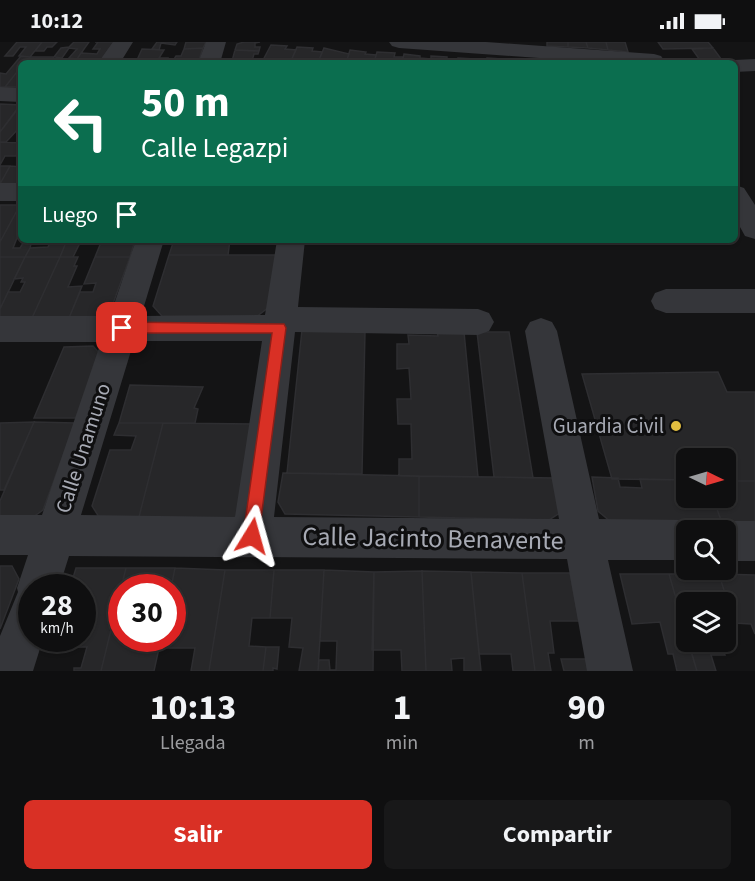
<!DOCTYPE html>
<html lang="es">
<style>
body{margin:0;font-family:"Source Sans 3",sans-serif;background:#181819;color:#f1f3f6;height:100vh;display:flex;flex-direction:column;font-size:22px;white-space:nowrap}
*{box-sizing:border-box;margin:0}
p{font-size:20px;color:#9b9c9f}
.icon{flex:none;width:33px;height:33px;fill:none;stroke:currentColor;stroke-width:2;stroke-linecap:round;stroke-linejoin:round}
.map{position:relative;height:629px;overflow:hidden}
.sheet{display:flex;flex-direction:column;background:#0f0f10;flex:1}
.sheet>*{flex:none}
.top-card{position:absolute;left:18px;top:18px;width:720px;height:183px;border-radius:9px;box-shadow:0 2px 4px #0004,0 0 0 2px #2f2f30;background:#0b6e4f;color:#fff;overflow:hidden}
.needle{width:39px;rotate:95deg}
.fabs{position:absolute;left:676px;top:406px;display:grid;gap:12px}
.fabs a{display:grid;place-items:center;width:60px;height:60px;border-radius:9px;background:#0f0f10;box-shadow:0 2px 4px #0004,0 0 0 2px #2f2f30;font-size:30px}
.speed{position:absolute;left:18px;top:532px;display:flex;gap:12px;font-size:30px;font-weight:700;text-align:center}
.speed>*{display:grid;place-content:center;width:78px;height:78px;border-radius:50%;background:#0f0f10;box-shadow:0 2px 4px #0004,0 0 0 2px #2f2f30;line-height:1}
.speed small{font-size:15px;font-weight:400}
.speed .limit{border:9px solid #d22;background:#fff;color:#111}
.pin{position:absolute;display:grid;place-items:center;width:51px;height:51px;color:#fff;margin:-26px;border-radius:12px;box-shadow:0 3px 9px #0006}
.me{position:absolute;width:66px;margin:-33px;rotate:8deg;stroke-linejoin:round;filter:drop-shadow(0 0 4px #0008)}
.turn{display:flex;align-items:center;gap:21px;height:126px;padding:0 24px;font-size:27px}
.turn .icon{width:78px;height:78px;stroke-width:2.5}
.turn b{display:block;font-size:42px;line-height:51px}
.then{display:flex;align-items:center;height:57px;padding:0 24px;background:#0003;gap:12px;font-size:22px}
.eta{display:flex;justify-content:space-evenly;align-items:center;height:102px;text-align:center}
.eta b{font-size:36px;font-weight:700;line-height:42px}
.button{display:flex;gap:12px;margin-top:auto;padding:12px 24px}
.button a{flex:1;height:69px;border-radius:9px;background:#d93025;color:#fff;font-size:24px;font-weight:700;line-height:69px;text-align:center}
.button a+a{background:#181819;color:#f1f3f6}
.status{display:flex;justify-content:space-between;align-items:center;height:42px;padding:0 30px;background:#0f0f10;direction:ltr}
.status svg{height:16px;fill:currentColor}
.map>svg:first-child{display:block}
</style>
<div class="status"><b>10:12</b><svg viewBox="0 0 49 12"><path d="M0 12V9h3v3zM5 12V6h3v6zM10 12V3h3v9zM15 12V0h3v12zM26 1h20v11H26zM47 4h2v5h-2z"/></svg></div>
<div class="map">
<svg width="755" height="629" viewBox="0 0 755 629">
<rect width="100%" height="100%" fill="#141415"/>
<path fill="#272729" stroke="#2e2e31" stroke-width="1.5" d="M17,0H42L30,15L19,14L26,5H20L13,14H5Z
M42,0H57L52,5H47L44,9H35Z
M74,0H89L77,17L69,16L77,7L69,6L62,16L54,15L61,6L69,5Z
M95,0H114L102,17H77L81,11L97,12L100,7H93L98,0Z
M157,0H177L175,3L161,1L159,8L152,7Z
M186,0H206L203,6L184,7Z
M244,0H260L255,1V5H260L259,9L235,8L237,2Z
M547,0H568V5L547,4Z
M568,0H586L588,6L568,5Z
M586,0H606L608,8L588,6Z
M606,0H625L628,10L608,8Z
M658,0H708L713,6L663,7Z
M271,3L287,4L285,7L296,8L290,21L262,20Z
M297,5L313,6L312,9L322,10L318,21H290Z
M203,6L199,18L174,17L176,14H181L184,7Z
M324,6L349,12L346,21H318Z
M713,6L724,21H702L692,7Z
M142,7L164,8L159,16H168L167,20L137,18Z
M235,8L259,9L258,12H254L252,19H232Z
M350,8L366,10L365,12L376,13L374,21H346Z
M377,10L395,11L394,15H403L402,21H374Z
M404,12L420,14V16L431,17V21H402Z
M21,14L30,15L25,21H21V25L5,45H0V31L6,32Z
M431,14L447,15V19L458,21H431Z
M30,15H54L49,21H25Z
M458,16L475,17L487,21H458Z
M487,16L503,17L514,21H487Z
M77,17H102L99,21H74Z
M168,17L199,18L198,21H166Z
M21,25V45H5Z
M0,62L20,63L0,90Z
M21,63V84L6,100H0V90Z
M0,100L21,101L16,114H5L0,123Z
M0,124H10L0,142Z
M10,124L21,125V142H0Z
M0,163H20L0,200Z
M20,163L21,186L13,206H20L25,198H32L30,206L25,215H0V200Z
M51,198H67L60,215H25L30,206L48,205Z
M67,198H87L86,200L80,201L73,215H60Z
M102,198H135L130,215H95Z
M174,198H230L228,213H169Z
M169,213H277L269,265L256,275L162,274L153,264Z
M0,215H25L0,267Z
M25,215H60L32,276H0V267L8,250H20L25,240H21L23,236L14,237Z
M60,215H78L74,224H77L68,245L82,244L69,276H32Z
M95,215H130L110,270L98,276H69L80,250H93L96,241L84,242Z
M302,288L365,289L362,432L287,431Z
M437,289L464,290L478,435L399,434V417H412L411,382H398L397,357H411L409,326L397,327V302H409L408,293L438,294Z
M477,290H509L533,436L494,435Z
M93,304L101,313L77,376H34L64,305Z
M718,330L727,350H755V439H726V417H687V438L612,437L582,332Z
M130,343L203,345L194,366L198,367L195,381H119Z
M34,380L75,381L43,468L33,475L0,474V459Z
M34,380L4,448H0V381Z
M119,381H163L139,475H99L92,464L110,408H131L136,394L114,393Z
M163,381L254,382L241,470L234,476L139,475Z
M283,431L419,434V475L285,472L278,460Z
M419,434L555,436L560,471L549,478L419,475Z
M592,435L618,436L620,445L642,446L640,437L687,438V456H713L722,481L611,480L598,469Z
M726,439H755V483L722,481L713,456H726Z
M0,524H12L19,537L0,587Z
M76,526H126L101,629H74V626H81L87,605H53L56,597H82V546H70Z
M126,526H175L171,546H122V597H161L154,629H101Z
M175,526L225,528L209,629H191L195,606H159L161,597H172L171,546Z
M225,528H274L270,576H252L249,604L266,605L263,629H209Z
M274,528H324L318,629H299L303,606L289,605L292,576H270Z
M324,528L374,530L373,629H318L319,618H329L330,628H336L337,599H320Z
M422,529L471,530L481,629H464V616L451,617L452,629H426Z
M422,529L426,629H402L401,608H372L374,530Z
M471,530L522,531L535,629H513L511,612H479Z
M522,531H570L579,579H550L554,611H548L551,629H535Z
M620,532H669L697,629H677L673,612H668L660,580L632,582Z
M669,532H719L734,581H726V561H687V595Z
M719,532L755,533V592L751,582L734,581Z
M688,600H721L725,613H711L716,629H697Z
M266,605H279L277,627L273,626V629H263Z
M561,617H586L588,629H564Z"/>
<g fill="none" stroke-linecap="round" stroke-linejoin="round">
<path fill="#35363a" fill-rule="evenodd" d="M113,0H133L120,21H98Z
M206,0H226L220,21H198Z
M389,0H486L654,12L661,14L664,18L662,21H608L399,6L392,4Z
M755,17V29L735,30V21H726L735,18Z
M0,45L21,46V60L0,59Z
M0,141H21V159H0Z
M735,143L744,146L755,163V197L745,194L735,176Z
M136,198H164L141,274L265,273L277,198H305L298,265L478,267L489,271L494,280L489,289L478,293L295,290L274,475L559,477L525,289L530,280L541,276L552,280L557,289L599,477L687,478L701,484L704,489H687V518H608L633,629H587L567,517L69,514L59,546H32V597H43L33,629H0V594L18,550L17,546L28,513H0V473H42L101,300H0V274H110ZM134,299H262L235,475L81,473Z
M666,247H755V271H666L655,267L651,259L655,251Z
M726,479H755V519H726V489H710L712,485Z"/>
</g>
<path fill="#d93025" stroke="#8d1f18" stroke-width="1.5" d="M122,280L284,282L286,286L258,500L252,503L246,500L243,494L272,291H122L115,286Z"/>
<circle fill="#e1bd40" stroke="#0f0f10" stroke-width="2" cx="676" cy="384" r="6"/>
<g text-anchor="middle" stroke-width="6" stroke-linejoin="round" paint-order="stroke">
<g font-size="21" fill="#a7aab4" stroke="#0f0f10" text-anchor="end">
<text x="664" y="391">Guardia Civil</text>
</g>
<g font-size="21" fill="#a7aab4" stroke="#0f0f10">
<text transform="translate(83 406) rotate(-72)" y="7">Calle Unamuno</text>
</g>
<g font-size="26" fill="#a7aab4" stroke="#0f0f10">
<text transform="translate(433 496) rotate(1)" y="9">Calle Jacinto Benavente</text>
</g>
</g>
</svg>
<div class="fabs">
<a><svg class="needle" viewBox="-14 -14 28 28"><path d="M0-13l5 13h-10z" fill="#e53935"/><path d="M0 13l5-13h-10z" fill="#9b9c9f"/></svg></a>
<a><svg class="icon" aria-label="search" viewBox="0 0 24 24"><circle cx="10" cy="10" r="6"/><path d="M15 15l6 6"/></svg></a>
<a><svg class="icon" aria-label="layers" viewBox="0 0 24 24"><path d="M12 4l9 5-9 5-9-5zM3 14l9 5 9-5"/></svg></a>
</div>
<div class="speed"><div>28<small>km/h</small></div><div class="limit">30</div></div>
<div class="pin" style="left:122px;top:286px;background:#d93025"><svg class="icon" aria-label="arrive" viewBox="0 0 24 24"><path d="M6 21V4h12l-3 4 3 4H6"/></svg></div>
<svg class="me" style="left:252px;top:494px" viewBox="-20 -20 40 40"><path d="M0-17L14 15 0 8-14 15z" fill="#d93025" stroke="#fff" stroke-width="4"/></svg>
<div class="top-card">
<div class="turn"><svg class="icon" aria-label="left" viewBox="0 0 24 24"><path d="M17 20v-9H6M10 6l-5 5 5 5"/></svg><div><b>50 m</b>Calle Legazpi</div></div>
<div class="then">Luego<svg class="icon" aria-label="arrive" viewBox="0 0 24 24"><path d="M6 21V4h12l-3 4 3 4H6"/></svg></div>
</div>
</div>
<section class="sheet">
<div class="eta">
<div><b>10:13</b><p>Llegada</p></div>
<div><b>1</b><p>min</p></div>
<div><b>90</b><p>m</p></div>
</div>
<div class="button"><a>Salir</a><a>Compartir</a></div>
</section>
